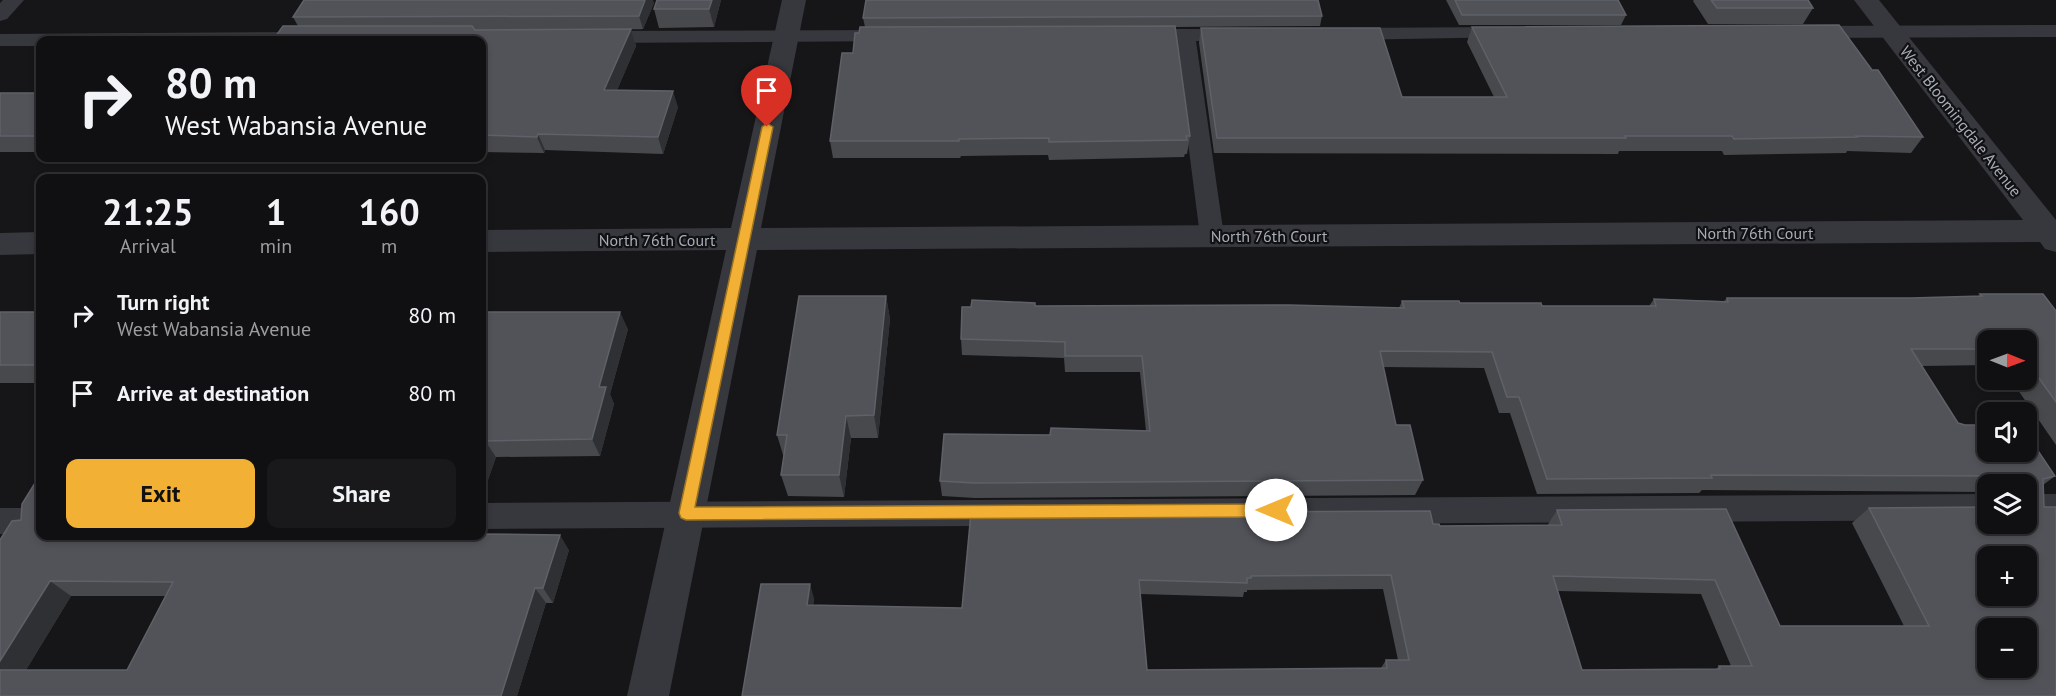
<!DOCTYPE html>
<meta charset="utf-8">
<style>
body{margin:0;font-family:"PT Sans",sans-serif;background:#19191b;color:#f1f3f6;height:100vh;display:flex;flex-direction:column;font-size:22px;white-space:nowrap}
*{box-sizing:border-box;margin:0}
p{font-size:20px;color:#9c9d9f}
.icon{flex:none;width:33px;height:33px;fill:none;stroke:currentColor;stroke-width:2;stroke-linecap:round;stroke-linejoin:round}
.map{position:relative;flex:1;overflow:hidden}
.details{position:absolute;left:36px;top:174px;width:450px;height:366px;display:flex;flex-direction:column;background:#101012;border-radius:12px;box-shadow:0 3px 9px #0003,0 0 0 2px #303032}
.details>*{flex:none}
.guide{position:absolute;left:36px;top:36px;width:450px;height:126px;border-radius:12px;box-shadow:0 3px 9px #0003,0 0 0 2px #303032;background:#101012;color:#f1f3f6;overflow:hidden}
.needle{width:39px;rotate:91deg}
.buttons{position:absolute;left:1977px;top:330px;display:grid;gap:12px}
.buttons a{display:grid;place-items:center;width:60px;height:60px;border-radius:12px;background:#101012;box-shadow:0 3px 9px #0003,0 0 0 2px #303032;font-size:30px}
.pin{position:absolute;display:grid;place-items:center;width:51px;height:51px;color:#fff;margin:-62px -26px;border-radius:50% 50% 50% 0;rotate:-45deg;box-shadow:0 0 6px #0007}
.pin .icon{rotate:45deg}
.me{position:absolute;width:66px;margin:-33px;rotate:270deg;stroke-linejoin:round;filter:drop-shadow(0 0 4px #0008)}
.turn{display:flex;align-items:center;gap:21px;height:126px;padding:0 30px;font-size:27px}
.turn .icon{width:78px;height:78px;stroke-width:2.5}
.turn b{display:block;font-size:42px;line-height:51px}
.eta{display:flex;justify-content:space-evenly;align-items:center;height:102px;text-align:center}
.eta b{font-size:36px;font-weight:700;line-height:42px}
.action{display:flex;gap:12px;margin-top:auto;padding:12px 30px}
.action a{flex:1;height:69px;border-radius:12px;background:#f2b134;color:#111;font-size:24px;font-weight:700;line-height:69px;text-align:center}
.action a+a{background:#19191b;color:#f1f3f6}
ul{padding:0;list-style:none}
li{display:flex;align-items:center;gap:18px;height:78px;padding:0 30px}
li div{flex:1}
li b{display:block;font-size:22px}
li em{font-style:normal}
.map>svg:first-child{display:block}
</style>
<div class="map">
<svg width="2056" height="696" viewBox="0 0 2056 696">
<rect width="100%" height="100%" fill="#161618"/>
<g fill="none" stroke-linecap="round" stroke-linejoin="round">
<path fill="#37383d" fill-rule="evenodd" d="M3,0H24L7,19L0,21V3Z
M2056,25V37L1808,38L1801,36L1798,32L1801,28L1808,26Z
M1506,27L1513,29L1517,33L1513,37L1346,40L1339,38L1335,34L1339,30L1346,28Z
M1139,29H1236L1243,30L1247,35L1243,40L1196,41L1224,236L1221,242L1212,245L1203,242L1200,236L1175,41L1132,40L1128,35L1132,30Z
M891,30L898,31L902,36L898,41L596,43L589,42L585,37L589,32L596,31Z
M312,32L319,33L323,38L321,40H40V46H0V34Z
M1988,494V520L482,529V503Z
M2026,494H2056V520H2026Z
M0,508H40V534H0Z"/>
<path fill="#37383d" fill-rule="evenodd" d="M782,0H806L761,228L2023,220L1854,0H1879L2056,220V252L2045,249L2040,242L757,250L669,696H627L726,250L482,252V230L731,228Z
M40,232V254L0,255V233Z"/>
</g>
<path fill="#47494d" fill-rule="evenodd" d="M721,0L714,27L659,28L654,9Z
M1446,0H1618L1626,15L1621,25H1459Z
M1694,0H1808L1813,8L1803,24H1708L1693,1Z
M654,3L643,29L475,30L631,29L636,46L617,90L678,107L663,154L545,150L544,153L482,152V40L298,26L293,17Z
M1322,16L1320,26L1175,27L1190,136L1187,154H1185L1184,157L1049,160L1048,155L961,156L960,158H833L830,141L853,53L859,33L865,27L863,18Z
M1472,27L1872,70L1923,137L1911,153L1847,151L1846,153L1724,155L1722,151H1619L1618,154L1214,153L1199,43L1201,28L1402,97H1494L1467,42Z
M0,93H40V152H0Z
M1980,294L2056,311V445L2011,380H2026V340H1988V365L1922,366L1958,423L2055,476L2043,485L2056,696H742L814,598L813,606L962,608L1433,524L1440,526H1547L1557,510L1726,509L1780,626H1904L1852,523L1869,508L2026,524V484H1988V492L1702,490L1699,493L1537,494L1510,413H1499L1484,368L1383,367L1396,425L1423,480L1415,495L975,498L942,496L940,481L1050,435L1146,431L1140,372H1065L1064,358L962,355L961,339L1035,306L1399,308L1402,301L1542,306H1649L1654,299L1724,301L1727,298H1911L1977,297ZM1383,589L1398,660H1386L1381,668L1147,670L1140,594L1243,597L1244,592H1247V590ZM1558,591L1701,594L1731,666H1719L1716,669L1582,670Z
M886,296L890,319L878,438H851L844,497L788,496L781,475L784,458L777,435Z
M0,312H40V383H0Z
M482,312L628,329L610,394L614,404L600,456L496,457L482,497Z
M21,520L569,550L553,603H546L517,696H0ZM71,596H165L127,670H26Z"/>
<path fill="#2f3033" d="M645,0H653L654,3L643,29L639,16Z
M712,0H721L714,27L709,9Z
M631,29L636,46L610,107L604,90Z
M673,91L678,107L663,154L658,137Z
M538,134L545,150L544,153L537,137Z
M886,296L890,319L878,438L874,415Z
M620,312L628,329L610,394L614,404L600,456L592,439L599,387Z
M846,416L851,438L844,497L839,475Z
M485,441L496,457L482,497V450Z
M560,535L569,550L553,603L543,588Z
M50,581L71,596L18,683L0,673V661Z
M810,584L814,598L811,619L807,605Z
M535,588L546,603L517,696H501Z"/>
<path fill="#525359" stroke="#5f6168" stroke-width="1.5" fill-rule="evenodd" d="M304,0H645L639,16L293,17Z
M657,0H712L709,9H654Z
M866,0H1318L1322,16L863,18Z
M1455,0H1618L1626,15H1462Z
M1711,0H1808L1813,8H1717Z
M1839,25L1872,70H1878L1923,137L1856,136L1857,137L1734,139L1732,136H1625L1626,138H1217L1201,28H1380L1402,97H1507L1472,27Z
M283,26H472L475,30L631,29L604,90L673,91L658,137L538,134L537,137L482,135V40H273Z
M1175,26L1190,136H1186L1187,140L1049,142V138L959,139V141H830L842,53H853L855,33H859L860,27Z
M0,93H40V136H0Z
M1980,294H2043L2056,311V402L2026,360V340H1988V349H1911L1958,423L1965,425H1988V452H2026V433L2055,476L2043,479L2044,507H2056V696H742L761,584H810L807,605L962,608L971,513L1430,511L1433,524H1439L1440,526L1562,525L1557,510L1726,509L1780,626H1929L1869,508L1988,507V524H2026V484H2009V479L2007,476L1711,475L1712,478L1547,479L1519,397H1507L1492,352L1380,351L1396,425H1410L1423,480L974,483L940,481L944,434L1050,435L1051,428L1150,431L1142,356H1065V342L961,339L962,307H971L972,300L1035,303V306L1289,305L1404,308L1402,301H1459L1460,303H1541L1542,306H1656L1654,299L1728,302L1727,298H1911L1982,296ZM1988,556H2026V596H1988ZM1391,575L1409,660H1386L1387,668L1147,670L1139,580L1247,583V578H1251V576ZM1553,576L1715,580L1752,666H1719L1720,669L1582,670ZM1988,628H2026V668H1988Z
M799,296H886L874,415L846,416L839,475H781L787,435H777Z
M0,312H40V365H0Z
M482,312H620L599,387H606L592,439L485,441L482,450Z
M40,475V536H482V534L560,535L543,588H535L501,696H0V670H127L173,582L50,581L0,661V540L12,521L21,520L22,504Z"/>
<path fill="#f2b134" stroke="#9d7322" stroke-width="1.5" d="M767,123L773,127L695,507L1276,504L1282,506L1284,510L1282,515L1276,517L686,520L681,518L679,513L762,127Z"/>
<g text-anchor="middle" stroke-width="4.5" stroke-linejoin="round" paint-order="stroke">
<g font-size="16" fill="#a8adb8" stroke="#111113">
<text transform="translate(1961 121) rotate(52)" y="6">West Bloomingdale Avenue</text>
<text x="1755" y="239">North 76th Court</text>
<text x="1269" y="242">North 76th Court</text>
<text x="657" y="246">North 76th Court</text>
</g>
</g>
</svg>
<div class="buttons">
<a><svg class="needle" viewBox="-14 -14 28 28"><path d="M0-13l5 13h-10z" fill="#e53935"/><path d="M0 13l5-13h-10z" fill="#9c9d9f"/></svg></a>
<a><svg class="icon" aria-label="sound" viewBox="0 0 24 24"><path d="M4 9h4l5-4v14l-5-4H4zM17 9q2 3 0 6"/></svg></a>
<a><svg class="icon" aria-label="layers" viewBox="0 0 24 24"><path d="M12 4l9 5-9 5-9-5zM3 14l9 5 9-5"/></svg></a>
<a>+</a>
<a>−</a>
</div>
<div class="pin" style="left:767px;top:127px;background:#d93025"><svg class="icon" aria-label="arrive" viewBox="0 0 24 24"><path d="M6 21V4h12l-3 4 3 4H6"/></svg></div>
<svg class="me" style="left:1276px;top:510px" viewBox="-20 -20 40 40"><circle r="19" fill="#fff"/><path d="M0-13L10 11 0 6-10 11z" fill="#f2b134"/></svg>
<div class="guide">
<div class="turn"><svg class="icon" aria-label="right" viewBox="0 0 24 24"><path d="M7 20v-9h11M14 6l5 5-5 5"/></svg><div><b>80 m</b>West Wabansia Avenue</div></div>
</div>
<section class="details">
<div class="eta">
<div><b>21:25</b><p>Arrival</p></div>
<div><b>1</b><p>min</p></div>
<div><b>160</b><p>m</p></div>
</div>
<ul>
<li><svg class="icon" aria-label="right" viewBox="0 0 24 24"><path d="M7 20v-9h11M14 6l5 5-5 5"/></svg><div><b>Turn right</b><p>West Wabansia Avenue</p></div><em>80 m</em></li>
<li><svg class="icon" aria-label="arrive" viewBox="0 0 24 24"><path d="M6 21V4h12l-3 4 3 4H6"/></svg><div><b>Arrive at destination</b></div><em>80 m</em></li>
</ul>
<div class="action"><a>Exit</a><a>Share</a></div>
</section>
</div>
